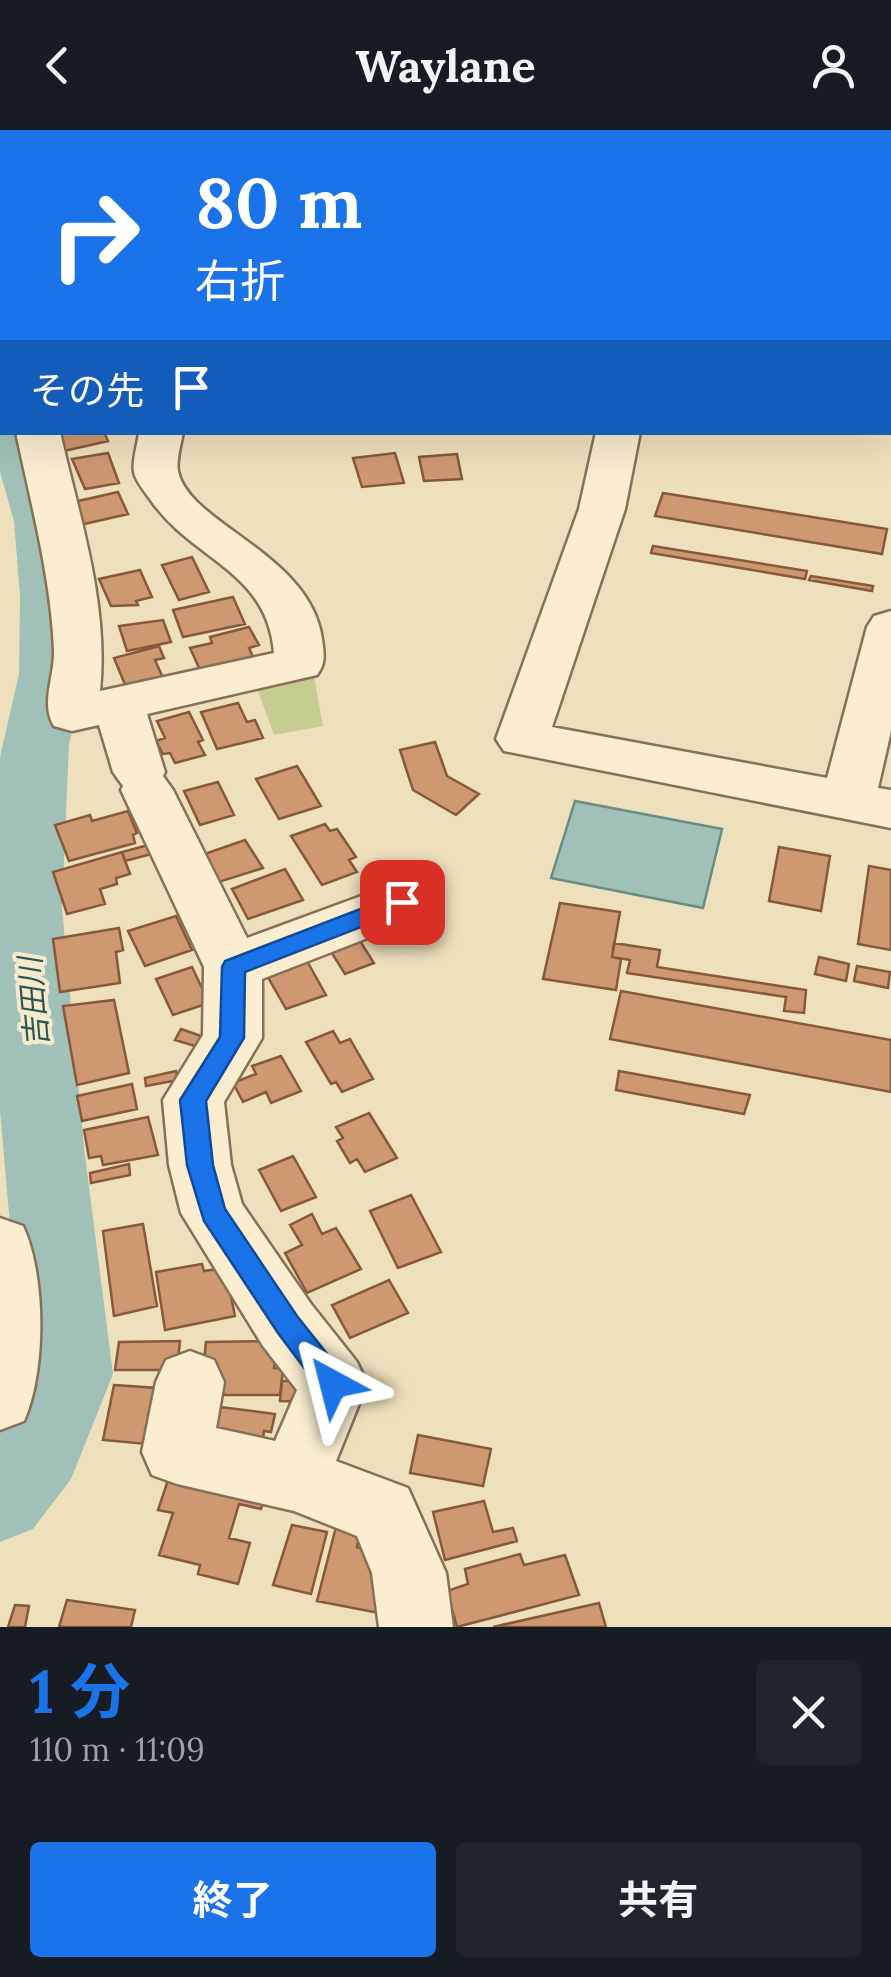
<!DOCTYPE html>
<html lang="ja">
<meta charset="utf-8">
<style>
body{margin:0;font-family:Lora,"Noto Sans JP",serif;background:#20242c;color:#f1f3f6;height:100vh;display:flex;flex-direction:column;font-size:38px;white-space:nowrap}
*{box-sizing:border-box;margin:0}
p{font-size:32px;color:#9ea1a6}
.icon{flex:none;width:55px;height:55px;fill:none;stroke:currentColor;stroke-width:2;stroke-linecap:round;stroke-linejoin:round}
.map{position:relative;height:1497px;overflow:hidden}
.panel{display:flex;flex-direction:column;background:#171b24;flex:1}
.panel>*{flex:none}
.guide{position:absolute;left:0px;top:0px;width:892px;height:305px;box-shadow:0 10px 40px #0002;background:#1a73e8;color:#fff;overflow:hidden}
.pin{position:absolute;display:grid;place-items:center;width:85px;height:85px;color:#fff;margin:-42px;border-radius:20px;box-shadow:0 5px 15px #0006}
.me{position:absolute;width:110px;margin:-55px;rotate:322deg;stroke-linejoin:round;filter:drop-shadow(0 0 8px #0008)}
.turn{display:flex;align-items:center;gap:35px;height:210px;padding:0 30px;font-size:45px}
.turn .icon{width:130px;height:130px;stroke-width:2.5}
.turn b{display:block;font-size:70px;line-height:85px}
.then{display:flex;align-items:center;height:95px;padding:0 30px;background:#0003;gap:20px;font-size:38px}
.round{display:grid;place-items:center;flex:none;width:105px;height:105px;border-radius:10px;background:#20242c}
.head{display:flex;align-items:center;justify-content:space-between;height:170px;padding:0 30px}
h1{font-size:60px;font-weight:700;line-height:75px;color:#1a73e8}
.action{display:flex;gap:20px;margin-top:auto;padding:20px 30px}
.action a{flex:1;height:115px;border-radius:10px;background:#1a73e8;color:#fff;font-size:40px;font-weight:700;line-height:115px;text-align:center}
.action a+a{background:#20242c;color:#f1f3f6}
header{display:flex;justify-content:space-between;align-items:center;height:130px;padding:0 30px;background:#171b24;font-size:45px;font-weight:700}
.map>svg:first-child{display:block}
</style>
<header><svg class="icon" aria-label="back" viewBox="0 0 24 24"><path d="M15 5l-7 7 7 7"/></svg>Waylane<svg class="icon" aria-label="person" viewBox="0 0 24 24"><circle cx="12" cy="8" r="4"/><path d="M4 21q1-7 8-7t8 7"/></svg></header>
<div class="map">
<svg width="891" height="1497" viewBox="0 0 891 1497">
<rect width="100%" height="100%" fill="#efe0bd"/>
<path fill="#c5cd91" d="M314,546L323,596L274,605L255,553Z"/>
<path fill="#a1c0b7" stroke="#688d84" stroke-width="2.5" d="M575,671L722,699L703,778L551,748Z"/>
<g fill="none" stroke-linecap="round" stroke-linejoin="round">
<path fill="#a1c0b7" fill-rule="evenodd" d="M0,288L2,302H43L74,391L82,466L85,544L69,614L62,778L84,1018L113,1244L71,1349L33,1399L0,1412V1296L23,1244L0,981V627L19,544L20,466L14,391L0,342Z"/>
</g>
<path fill="#ce9871" stroke="#87593b" stroke-width="2.5" d="M55,302H104L108,311L64,321Z
M108,323L119,353L85,359L72,329Z
M395,323L404,353L362,357L353,328Z
M457,324L462,349L424,351L419,327Z
M118,362L128,384L84,394L74,372Z
M663,363L887,399L882,424L655,386Z
M653,416L807,441L805,449L651,423Z
M192,427L209,462L179,470L162,435Z
M140,440L152,467L136,471L138,475L111,476L99,449Z
M811,446L873,456L872,461L809,450Z
M233,467L245,494L183,507L173,480Z
M163,490L171,512L127,521L119,496Z
M249,497L259,515L249,518L253,527L200,540L190,518L212,513L210,507Z
M159,516L164,528L155,530L163,548L126,557L114,528Z
M238,573L247,592L255,590L263,608L217,619L201,582Z
M189,582L203,610L198,612L205,625L175,633L170,623L163,624L156,611L165,608L157,591Z
M435,612L447,646L479,664L456,685L413,660L400,620Z
M297,636L321,676L279,689L256,649Z
M218,652L234,685L200,695L184,661Z
M128,681L137,703L133,705L135,713L69,731L55,695L90,685L92,691Z
M325,694L330,701L337,699L356,727L349,730L357,742L322,755L291,706Z
M245,710L263,738L212,754L196,727Z
M148,715L152,724L125,731L122,722Z
M779,717L830,726L821,781L769,771Z
M122,722L130,744L116,748L117,754L100,759L105,774L67,784L53,742Z
M869,736L891,740V820L858,814Z
M285,739L303,770L248,789L232,759Z
M560,773L620,782L612,827L621,829L616,860L543,849Z
M176,786L192,820L145,836L128,801Z
M119,798L123,820L116,822L120,853L60,862L53,809Z
M355,803L374,833L345,844L326,814Z
M614,813L660,820L657,837L806,860L804,883L784,881L786,867L627,843L630,830L612,827Z
M819,827L849,834L846,851L815,844Z
M307,831L326,865L286,879L265,842Z
M857,836L890,842L888,858L854,851Z
M192,837L209,873L173,885L156,849Z
M621,861L891,910V962L610,909Z
M114,870L129,943L77,955L63,876Z
M181,899L204,907L198,917L175,910Z
M333,901L340,913L350,909L373,949L342,962L336,952L331,954L306,912Z
M281,926L301,961L271,973L266,962L243,972L233,953L256,944L252,936Z
M176,941L178,950L146,956L145,948Z
M619,941L684,953L750,965L744,984L616,960Z
M132,954L137,979L82,991L77,966Z
M369,983L397,1028L365,1042L357,1029L350,1033L337,1011L343,1008L336,997Z
M148,987L158,1025L103,1035L101,1026L89,1028L84,1000Z
M293,1026L316,1067L281,1081L259,1040Z
M129,1034L130,1045L91,1053L90,1043Z
M411,1065L441,1122L398,1138L370,1081Z
M312,1084L322,1104L336,1098L361,1139L307,1163L285,1123L302,1115L290,1095Z
M143,1094L157,1176L114,1186L103,1101Z
M202,1134L204,1141L225,1138L235,1186L165,1200L156,1142Z
M389,1150L408,1183L350,1208L332,1175Z
M180,1211L177,1240H115L119,1212Z
M277,1211L274,1238L283,1239L280,1265H200L206,1212Z
M282,1251H309L307,1272L280,1271Z
M114,1255L158,1258L147,1314L103,1310Z
M212,1276L275,1284L271,1302L264,1301L262,1318L204,1310Z
M418,1305L491,1319L483,1356L410,1343Z
M172,1338L268,1358L261,1379L239,1374L229,1408L250,1413L238,1454L198,1444L200,1435L159,1425L173,1383L158,1380Z
M484,1371L493,1402L513,1398L517,1411L445,1430L433,1382Z
M292,1395L327,1402L311,1464L273,1455Z
M336,1397L360,1402L357,1417L378,1423L384,1484L317,1471Z
M520,1424L524,1435L565,1425L579,1465L457,1497L447,1461L468,1454L465,1439Z
M67,1470L135,1480L131,1497H59Z
M599,1473L606,1497H493Z
M15,1475L29,1476L25,1497H8Z"/>
<g fill="none" stroke-linecap="round" stroke-linejoin="round">
<g stroke="#877056" stroke-width="5">
<path id="minor" d="M5,0H96L4,2Z
M211,0H249L251,2H213Z
M656,0H692V2H657Z
M890,27H891V49H890Z
M0,55H2V77H0Z
M0,125H2V149H0Z
M890,158H891V182H890Z
M0,231L2,232V260L0,259Z
M16,302H60C79,386 109,474 100,561L274,523C267,439 192,431 150,369C145,362 135,350 134,342C132,331 138,313 139,302H183C181,314 176,330 178,341C188,394 310,423 322,509C324,524 326,533 317,545L147,584L165,642L163,646L173,660L247,808L402,751L422,757L430,772L422,787L262,849V908L224,972L231,1035L242,1074L311,1174L357,1232L367,1254L336,1331L408,1358L446,1443L453,1497H379L372,1443L357,1406L294,1381L177,1354L152,1345L142,1322L156,1252L166,1230L190,1221L214,1230L224,1252L216,1298L275,1311L297,1260L263,1216L181,1083L169,1035L163,970L203,905L204,837L121,660L123,656L113,642L99,595L72,601L54,596C40,573 55,546 54,520C51,447 31,374 16,302Z
M596,302H640L625,379L552,597L827,648L867,497L874,486L891,481V601L878,658L891,660V698L504,621L496,609L579,379Z
M0,1088L23,1096C46,1145 46,1242 24,1291L0,1300Z"/>
</g>
<use href="#minor" fill="#faedd0" fill-rule="evenodd"/>
</g>
<path fill="#1a73e8" stroke="#114b97" stroke-width="2.5" d="M402,763L410,765L413,772L410,778L245,842L244,908L206,971L213,1035L225,1079L297,1186L343,1244L347,1254L343,1263L333,1266L323,1263L278,1203L204,1091L187,1035L180,970L220,907L222,837L225,831Z"/>
<g text-anchor="middle" stroke-width="8" stroke-linejoin="round" paint-order="stroke">
<g font-size="30" font-style="italic" fill="#2a5653" stroke="#f6eacd">
<text transform="translate(34 872) rotate(-95)" y="10">吉田川</text>
</g>
</g>
</svg>
<div class="pin" style="left:402px;top:772px;background:#d93025"><svg class="icon" aria-label="arrive" viewBox="0 0 24 24"><path d="M6 21V4h12l-3 4 3 4H6"/></svg></div>
<svg class="me" style="left:333px;top:1254px" viewBox="-20 -20 40 40"><path d="M0-17L14 15 0 8-14 15z" fill="#1a73e8" stroke="#fff" stroke-width="4"/></svg>
<div class="guide">
<div class="turn"><svg class="icon" aria-label="right" viewBox="0 0 24 24"><path d="M7 20v-9h11M14 6l5 5-5 5"/></svg><div><b>80 m</b>右折</div></div>
<div class="then">その先<svg class="icon" aria-label="arrive" viewBox="0 0 24 24"><path d="M6 21V4h12l-3 4 3 4H6"/></svg></div>
</div>
</div>
<section class="panel">
<div class="head"><div><h1>1 分</h1><p>110 m · 11:09</p></div><a class="round"><svg class="icon" aria-label="close" viewBox="0 0 24 24"><path d="M6 6l12 12M18 6L6 18"/></svg></a></div>
<div class="action"><a>終了</a><a>共有</a></div>
</section>
